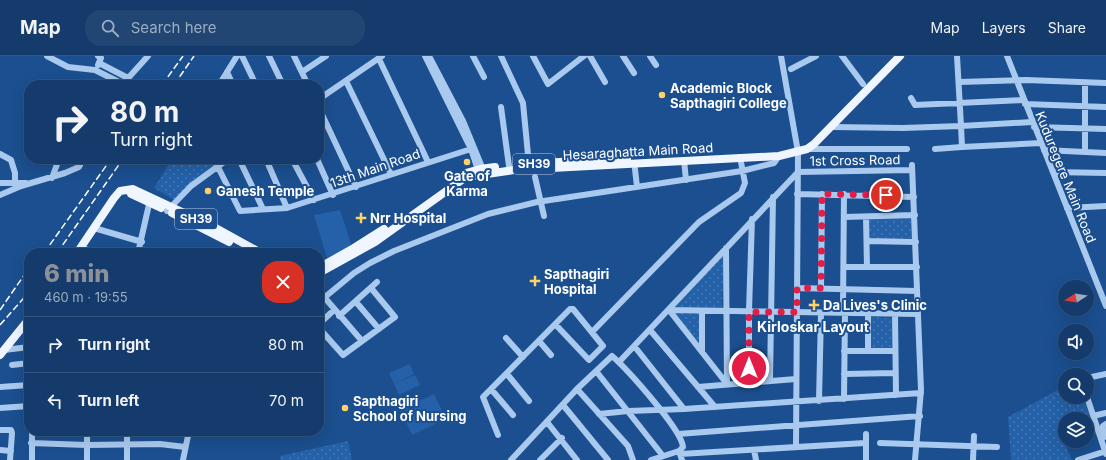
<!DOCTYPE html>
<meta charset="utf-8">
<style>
body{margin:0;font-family:Inter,sans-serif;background:#214673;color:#f1f3f6;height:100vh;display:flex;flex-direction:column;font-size:15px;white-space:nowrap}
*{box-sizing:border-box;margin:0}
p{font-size:13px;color:#9dadc1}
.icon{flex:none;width:22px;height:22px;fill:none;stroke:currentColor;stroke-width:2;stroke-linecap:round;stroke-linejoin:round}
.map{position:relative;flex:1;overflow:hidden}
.details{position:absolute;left:24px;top:192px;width:300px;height:188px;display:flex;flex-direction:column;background:#143b6b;border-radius:16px;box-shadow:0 4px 16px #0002,0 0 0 1px #33557e}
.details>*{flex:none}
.top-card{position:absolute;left:24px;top:24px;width:300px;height:84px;border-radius:16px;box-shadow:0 4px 16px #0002,0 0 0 1px #33557e;background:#143b6b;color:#f1f3f6;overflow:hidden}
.needle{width:26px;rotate:258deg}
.buttons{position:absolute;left:1058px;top:224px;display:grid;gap:8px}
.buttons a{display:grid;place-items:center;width:36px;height:36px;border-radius:50%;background:#143b6b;box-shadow:0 4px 16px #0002,0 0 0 1px #33557e;font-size:20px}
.pin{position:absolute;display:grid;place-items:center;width:34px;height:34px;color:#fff;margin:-17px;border:2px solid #fff;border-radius:50%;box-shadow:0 1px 4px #0007}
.me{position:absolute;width:44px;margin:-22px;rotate:0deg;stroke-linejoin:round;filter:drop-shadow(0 0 3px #0008)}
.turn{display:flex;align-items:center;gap:14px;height:84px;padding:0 20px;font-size:18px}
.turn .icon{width:52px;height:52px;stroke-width:2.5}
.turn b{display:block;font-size:28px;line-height:34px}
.round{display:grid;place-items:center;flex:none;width:42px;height:42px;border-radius:16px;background:#214673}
.head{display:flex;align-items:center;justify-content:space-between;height:68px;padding:0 20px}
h1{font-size:24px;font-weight:800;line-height:30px;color:#8c9099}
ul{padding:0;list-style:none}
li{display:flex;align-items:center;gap:12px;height:56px;padding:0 20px;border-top:1px solid #33557e}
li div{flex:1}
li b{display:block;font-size:15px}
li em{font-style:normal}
header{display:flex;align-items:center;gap:24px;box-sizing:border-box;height:56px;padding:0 20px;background:#143b6b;border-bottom:1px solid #33557e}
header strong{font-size:19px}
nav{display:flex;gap:22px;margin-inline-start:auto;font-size:14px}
.search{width:280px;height:36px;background:#214673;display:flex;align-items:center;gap:10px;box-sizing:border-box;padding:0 14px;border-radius:16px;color:#9dadc1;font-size:15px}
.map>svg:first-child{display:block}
</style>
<header>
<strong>Map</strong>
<div class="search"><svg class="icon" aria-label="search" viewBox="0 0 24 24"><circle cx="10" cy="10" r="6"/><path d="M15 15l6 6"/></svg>Search here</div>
<nav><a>Map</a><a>Layers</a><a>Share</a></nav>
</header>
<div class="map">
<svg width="1106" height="404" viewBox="0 0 1106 404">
<defs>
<pattern id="park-dots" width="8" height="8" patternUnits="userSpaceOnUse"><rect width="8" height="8" fill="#2461a8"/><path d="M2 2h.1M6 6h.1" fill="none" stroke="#4579b5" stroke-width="1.8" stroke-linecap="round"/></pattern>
</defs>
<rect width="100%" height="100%" fill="#1b4f8f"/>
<path fill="#2461a8" d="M340,154L352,191L327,202L314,159Z
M410,308L414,318L394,328L389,317Z
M415,319L420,329L399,339L394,328Z
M434,338L446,363L412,379L400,354Z"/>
<path fill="url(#park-dots)" d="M172,103H217L219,107L176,145L154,132Z
M911,162L912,182L869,183V163Z
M724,198L722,253L674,252Z
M673,257H700V291Z
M869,261L893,262V293H869Z
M1065,330V341H1083L1096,378L1087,382V363H1065V385H1080L1066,391L1072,404H1011L1008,361Z
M348,385L352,404H281L280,400Z"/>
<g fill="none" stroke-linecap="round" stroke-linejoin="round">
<path stroke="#a9c9ee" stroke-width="6" d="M47,0L68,11L95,14L123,28
M242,0L256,29
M269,0L283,29
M294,0L308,29
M425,0L471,93L479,117
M429,0L463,65L484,116
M473,0L484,21
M501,0L523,47L529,109
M533,0L548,28L584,0
M590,0L605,26
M623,0L634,17
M650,0L656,9
M781,0L798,96L796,391
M842,0L863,28
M1007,0L1106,250
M379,3L428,106
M99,7L128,22
M98,9L101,2L98,0
M791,13L816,0
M227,16L233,29
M302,16L326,0
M346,25L391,118
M959,26L1026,24L1106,27
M1085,27V95
M122,29L148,0
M219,29L237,0
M911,42L915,49L1023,44
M319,43L382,0
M1025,48L1106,51
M501,51L509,110
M319,52L356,131
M1032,66L961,70L962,91L1041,87
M832,71L903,72L961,70L957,0
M1034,71L1106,73
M807,93H907
M935,93L962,91
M1044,94L1106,97
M0,98L11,104L15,117V127
M239,103L263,153
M266,103L287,152
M292,103L314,144
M317,103L333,139
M684,104L686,124
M912,109L921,334L915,404
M218,111L240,155L287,152L471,93
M635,113L637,131
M1053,116L1106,117
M535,121L544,160
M52,122L59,103
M0,127H26
M797,138L914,141
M0,139L21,130L65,117L79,111L83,103
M1067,152L1106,150
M167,155L191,130L228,103
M844,161L915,159
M866,161L867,211
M94,172L142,186
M867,185L916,186
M81,192L99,197
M726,192L727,328
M138,197L150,144
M844,211H917
M797,232L917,235
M821,232L822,138
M319,235L362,285
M319,246L354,217L370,207L394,195L488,158L537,146L742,115L774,107L779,100
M356,246L379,273
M843,252L844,138
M669,254L918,258
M669,254L727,328
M895,258L896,339
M339,260L377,226
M319,268L334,254
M319,272L343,299L395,261L371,232
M650,274L715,351
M593,275L699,166L741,137L745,127L740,101
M506,282L523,301
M539,285L551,299
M635,291L684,353L921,337
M4,294L29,291
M868,294V257
M844,295H894
M702,296V255
M619,306L798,116L912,114
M12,309L29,307
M596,315L663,400
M507,318L529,345
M844,318L895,317
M1087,322L1106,318
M770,324L773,141
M749,326V255L752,163
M0,331L29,329
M698,331L796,323
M491,333L513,359
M577,333L628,390L633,404
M1087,341L1106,398
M844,343L845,257
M819,345L821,257
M563,349L608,404
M0,352L29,350
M599,358L628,355L684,353
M1097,359L1106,357
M547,366L577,404
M0,374H11L12,377L10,404
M678,378L920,360
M498,379L483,341L570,253H573L603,290L589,304L556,269
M1101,383L1104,381L1103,370L1106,368
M31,387L87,389L160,388L185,391
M880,387L997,391
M0,394L11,395
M754,394L756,404
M680,398L865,387
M32,404V375
M87,404V375
M127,404V375
M183,404L189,375
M511,404L577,333L612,300C627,313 682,374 683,391L679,395L682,404
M540,404L562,382
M651,404L679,395
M866,404V378
M973,404L974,380
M1078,404L1106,395"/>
<path stroke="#f0f6ff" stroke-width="8" d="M543,107L627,102
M466,117L480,113L495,111
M130,134L131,138L161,152
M172,157L229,186
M77,197L114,142L120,135L133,133L212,170L261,197
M322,210L354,192L384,173
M319,217L375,186L466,121L514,114L779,100L807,93L814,88L900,0
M0,299L29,263"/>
<path stroke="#fff" stroke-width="1.5" stroke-dasharray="7 3" stroke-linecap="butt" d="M162,29L183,0
M174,29L194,0
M44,197L111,103
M57,197L123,103
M0,254L29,212
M0,269L29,236"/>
</g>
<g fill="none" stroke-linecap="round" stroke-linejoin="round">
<path stroke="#e11d48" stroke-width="7" stroke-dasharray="0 12.6" d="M749,312V256H797V232H821L822,138L886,139"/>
</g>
<g fill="#ffd166" stroke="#1b4f8f" stroke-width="1.5">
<circle cx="662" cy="39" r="4"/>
<circle cx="467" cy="106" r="4"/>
<circle cx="208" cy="135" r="4"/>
<path d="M359 156h4v4h4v4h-4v4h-4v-4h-4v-4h4z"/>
<path d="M533 219h4v4h4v4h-4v4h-4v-4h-4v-4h4z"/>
<path d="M812 243h4v4h4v4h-4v4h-4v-4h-4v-4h4z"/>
<circle cx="345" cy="352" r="4"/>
</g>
<g text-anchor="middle" stroke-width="4" stroke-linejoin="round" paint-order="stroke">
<g fill="#1b4f8f" stroke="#bbcadd" stroke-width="1">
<rect x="513" y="98" width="42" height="20" rx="3"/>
<rect x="175" y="153" width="42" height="20" rx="3"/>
</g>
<g font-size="12" font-weight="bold" fill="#fff">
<text x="534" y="112">SH39</text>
<text x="196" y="167">SH39</text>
</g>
<g font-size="13" font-weight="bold" fill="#fff" stroke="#1b4f8f" text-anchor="start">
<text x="670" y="37">Academic Block<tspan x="670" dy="15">Sapthagiri College</tspan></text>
<text x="467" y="125" text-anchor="middle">Gate of<tspan x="467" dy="15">Karma</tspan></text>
<text x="216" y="140">Ganesh Temple</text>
<text x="370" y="167">Nrr Hospital</text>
<text x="544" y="223">Sapthagiri<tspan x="544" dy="15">Hospital</tspan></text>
<text x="823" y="254">Da Lives's Clinic</text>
<text x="353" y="350">Sapthagiri<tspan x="353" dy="15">School of Nursing</tspan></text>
</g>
<g font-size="13" fill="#fff" stroke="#1b4f8f">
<text transform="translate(638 95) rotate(-3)" y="5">Hesaraghatta Main Road</text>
<text transform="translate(855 104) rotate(-1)" y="5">1st Cross Road</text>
<text transform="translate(375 112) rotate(-19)" y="5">13th Main Road</text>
<text transform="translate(1066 121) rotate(68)" y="5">Kuduregere Main Road</text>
</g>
<g font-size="14" font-weight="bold" fill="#fff" stroke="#1b4f8f">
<text x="813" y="276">Kirloskar Layout</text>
</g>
</g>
</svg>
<div class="buttons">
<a><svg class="needle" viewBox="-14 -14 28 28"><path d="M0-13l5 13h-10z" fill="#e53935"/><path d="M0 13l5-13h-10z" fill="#9dadc1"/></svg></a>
<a><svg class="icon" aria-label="sound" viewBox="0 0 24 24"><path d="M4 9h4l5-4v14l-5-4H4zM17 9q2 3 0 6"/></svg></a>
<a><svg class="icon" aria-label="search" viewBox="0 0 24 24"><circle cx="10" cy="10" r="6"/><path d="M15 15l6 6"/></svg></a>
<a><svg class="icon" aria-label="layers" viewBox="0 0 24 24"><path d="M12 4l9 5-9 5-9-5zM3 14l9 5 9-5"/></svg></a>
</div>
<div class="pin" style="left:886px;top:139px;background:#d93025"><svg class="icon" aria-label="arrive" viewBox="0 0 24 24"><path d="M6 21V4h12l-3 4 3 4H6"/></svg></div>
<svg class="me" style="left:749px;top:312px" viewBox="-20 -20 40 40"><circle r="17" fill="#e11d48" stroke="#fff" stroke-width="3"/><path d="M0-11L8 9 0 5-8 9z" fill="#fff"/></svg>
<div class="top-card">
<div class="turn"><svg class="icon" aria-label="right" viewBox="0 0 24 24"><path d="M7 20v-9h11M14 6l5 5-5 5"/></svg><div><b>80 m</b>Turn right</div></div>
</div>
<section class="details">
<div class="head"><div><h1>6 min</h1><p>460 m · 19:55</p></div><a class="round" style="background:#d93025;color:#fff"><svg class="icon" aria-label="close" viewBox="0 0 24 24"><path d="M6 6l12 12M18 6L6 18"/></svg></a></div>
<ul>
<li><svg class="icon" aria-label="right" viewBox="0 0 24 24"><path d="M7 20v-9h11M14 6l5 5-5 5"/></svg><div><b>Turn right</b></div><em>80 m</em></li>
<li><svg class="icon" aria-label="left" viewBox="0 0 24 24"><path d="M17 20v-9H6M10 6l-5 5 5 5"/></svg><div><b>Turn left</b></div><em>70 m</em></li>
</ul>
</section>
</div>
